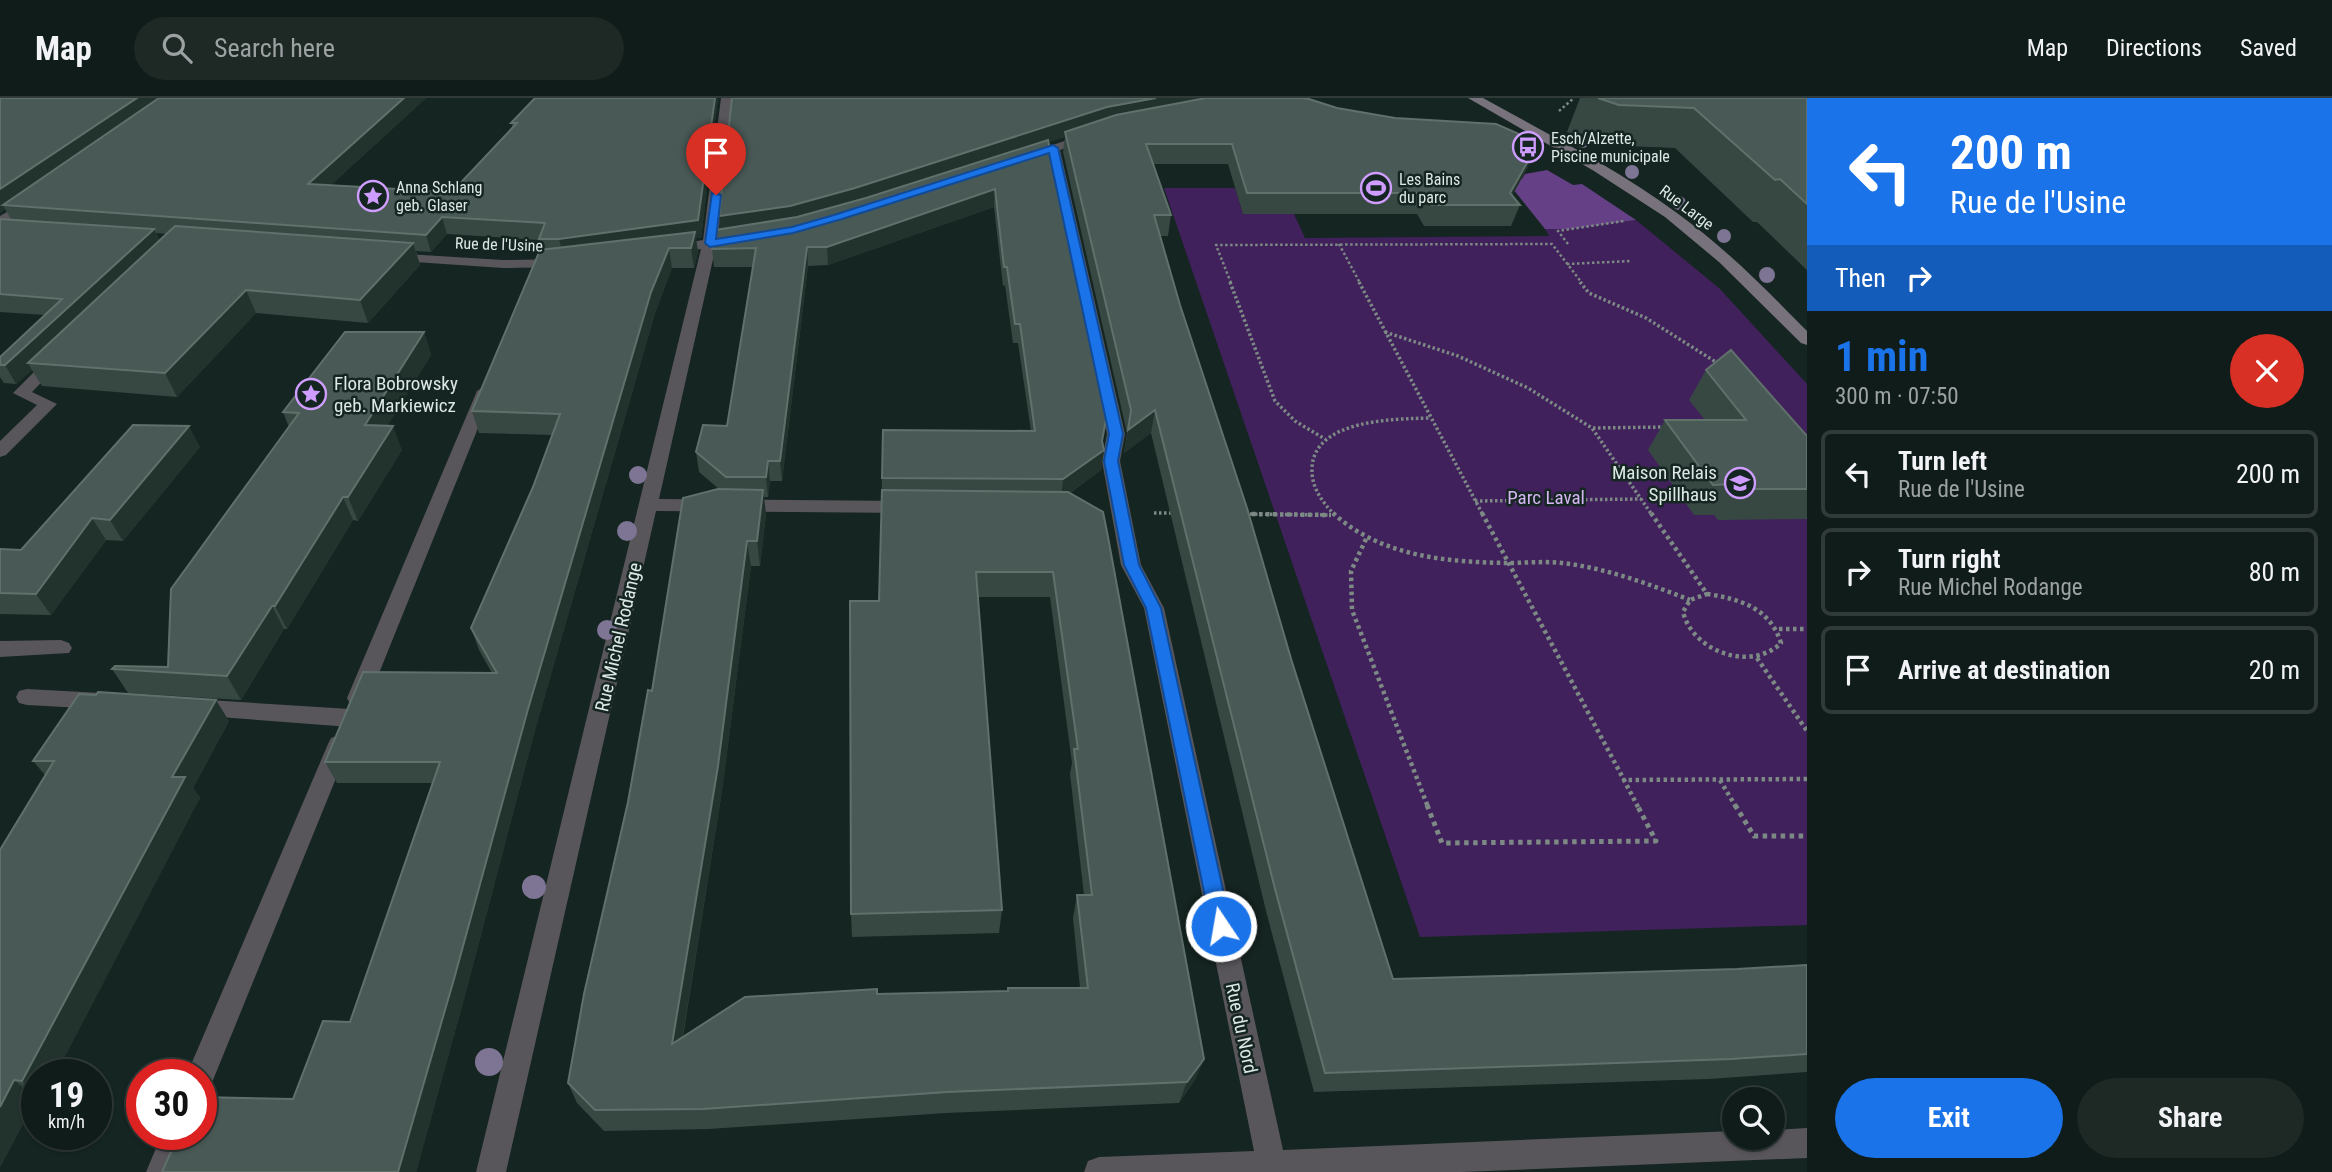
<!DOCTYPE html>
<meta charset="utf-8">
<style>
body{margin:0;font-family:"Roboto Condensed",sans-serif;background:#1e2926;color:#f1f3f6;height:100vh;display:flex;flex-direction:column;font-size:26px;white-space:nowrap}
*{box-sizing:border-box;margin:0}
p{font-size:23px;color:#9ca1a2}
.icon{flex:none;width:38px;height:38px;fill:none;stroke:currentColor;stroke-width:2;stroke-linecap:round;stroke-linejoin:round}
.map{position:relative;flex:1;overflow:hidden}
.panel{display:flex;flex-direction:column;background:#101c19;width:525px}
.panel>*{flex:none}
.hud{background:#1a73e8;color:#fff;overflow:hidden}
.fabs{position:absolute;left:1722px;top:989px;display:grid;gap:14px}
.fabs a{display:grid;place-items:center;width:63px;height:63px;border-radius:50%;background:#101c19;box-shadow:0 2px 5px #0004,0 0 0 2px #303a38;font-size:35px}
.speed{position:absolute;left:21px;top:961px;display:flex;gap:14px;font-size:35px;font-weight:700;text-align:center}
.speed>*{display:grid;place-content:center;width:91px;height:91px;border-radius:50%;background:#101c19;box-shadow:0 2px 5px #0004,0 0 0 2px #303a38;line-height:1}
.speed small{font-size:18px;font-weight:400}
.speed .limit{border:10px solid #d22;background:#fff;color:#111}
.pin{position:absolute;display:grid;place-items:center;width:60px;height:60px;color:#fff;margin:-72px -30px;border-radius:50% 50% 50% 0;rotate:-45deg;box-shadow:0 0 7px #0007}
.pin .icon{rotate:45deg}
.me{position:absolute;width:77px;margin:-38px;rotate:348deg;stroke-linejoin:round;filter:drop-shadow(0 0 5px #0008)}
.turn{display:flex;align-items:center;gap:24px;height:147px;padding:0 28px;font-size:32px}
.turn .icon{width:91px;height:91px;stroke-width:2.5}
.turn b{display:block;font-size:49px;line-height:60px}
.then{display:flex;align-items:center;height:66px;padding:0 28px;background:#0003;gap:14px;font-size:26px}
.round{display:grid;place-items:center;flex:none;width:74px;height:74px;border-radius:37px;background:#1e2926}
.overview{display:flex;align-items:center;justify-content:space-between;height:119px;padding:0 28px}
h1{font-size:42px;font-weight:700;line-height:52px;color:#1a73e8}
.cta{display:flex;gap:14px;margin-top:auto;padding:14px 28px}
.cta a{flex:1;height:80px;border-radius:42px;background:#1a73e8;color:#fff;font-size:28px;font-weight:700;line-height:80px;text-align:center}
.cta a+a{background:#1e2926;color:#f1f3f6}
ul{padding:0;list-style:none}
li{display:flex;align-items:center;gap:21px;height:88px;margin:0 14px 10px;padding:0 14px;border:4px solid #303a38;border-radius:10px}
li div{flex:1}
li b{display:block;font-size:26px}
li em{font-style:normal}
header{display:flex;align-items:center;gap:42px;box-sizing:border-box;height:98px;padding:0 35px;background:#101c19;border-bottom:2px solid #303a38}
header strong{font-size:33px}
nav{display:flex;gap:38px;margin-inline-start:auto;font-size:24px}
.search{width:490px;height:63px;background:#1e2926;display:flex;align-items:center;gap:18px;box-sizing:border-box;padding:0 24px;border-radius:38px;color:#9ca1a2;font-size:26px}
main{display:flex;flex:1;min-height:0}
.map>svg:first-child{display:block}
</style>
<header>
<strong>Map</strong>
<div class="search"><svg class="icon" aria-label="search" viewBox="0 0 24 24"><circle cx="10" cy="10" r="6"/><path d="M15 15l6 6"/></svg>Search here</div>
<nav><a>Map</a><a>Directions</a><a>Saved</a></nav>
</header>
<main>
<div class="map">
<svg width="1807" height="1074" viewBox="0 0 1807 1074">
<rect width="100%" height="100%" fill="#152521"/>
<path fill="#41215b" d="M1164,90H1235L1243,116H1294L1305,140L1549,138L1545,131H1569L1636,122L1719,190L1807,286V827L1420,839Z"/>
<path fill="#654086" d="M1547,72L1573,87L1582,86L1636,122L1569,131H1545L1509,86L1522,81L1525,76Z"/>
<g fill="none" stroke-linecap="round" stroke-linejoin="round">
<path stroke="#7c8985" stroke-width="2.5" stroke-dasharray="2.5 2.5" stroke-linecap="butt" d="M1559,13L1574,0
M1339,146L1360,185
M1568,146L1558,133L1624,123
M1567,166L1631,163
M1231,185L1216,147L1552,146L1582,185"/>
<path stroke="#7c8985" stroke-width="3.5" stroke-dasharray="2.5 2.5" stroke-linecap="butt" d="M1230,184L1275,303L1295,323L1325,341
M1359,184L1483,417
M1580,184L1589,195L1646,220L1719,266
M1385,234L1458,258L1528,290L1592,330L1652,417
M1593,330L1665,329
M1475,403L1641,401
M1154,415H1174
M1245,416L1331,417
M1335,417C1322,404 1311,389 1312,370C1314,321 1395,321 1430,320"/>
<path stroke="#7c8985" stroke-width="4.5" stroke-dasharray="3.5 3.5" stroke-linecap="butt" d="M1333,415C1381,459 1447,464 1509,465C1526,465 1544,463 1562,465C1606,470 1649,486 1690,502
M1482,415L1624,682
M1651,415L1707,496
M1245,416L1331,417
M1366,441L1351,473L1352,512L1428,709
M1707,496C1740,501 1770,510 1781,545C1751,574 1693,554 1683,514L1690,502Z
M1779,531H1807
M1757,560L1807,633
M1720,682L1736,709
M1638,709L1624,682L1807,681"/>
<path stroke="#7c8985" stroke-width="5" stroke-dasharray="4.5 4.5" stroke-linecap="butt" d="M1427,707L1442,745L1656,743L1637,707
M1735,707L1754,738H1807"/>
<path fill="#58555b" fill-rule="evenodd" d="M56,256L64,261L32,294L57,306L6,357L0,359V343L37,307L13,295L50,258Z
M485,288L493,293L369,600L366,606L358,608L350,606L347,600L477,293Z
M27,591L101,595L109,597L112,603L109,609L101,611L27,607L19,605L16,599L19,593Z
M193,601L350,611L358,614L361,620L358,626L350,629L193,617L185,615L182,609L185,603Z
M339,637L347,640L350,646L211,987L201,991V976H187L328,646L331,640Z
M162,1036H192L176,1074H146Z"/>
<path fill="#58555b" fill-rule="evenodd" d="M721,0H733L718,140L741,136L748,140L746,143L716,148L659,401L908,403L915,405L917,409L915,413L908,415L656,413L506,1074H476L701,151L669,156L662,152L669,148L703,142Z
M1089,34L1095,38L1093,41L1060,52L1125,336L1120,363L1141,467L1164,510L1283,1052L1734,1033V1040H1773V1032L1807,1030V1060L1462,1074H1084L1088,1063L1099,1059L1254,1053L1144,510L1121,467L1102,363L1107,336L1048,56L1024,64L1017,60Z
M33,98L40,102L38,105L0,128V118Z
M390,155L503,162L564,161L571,165L564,169L503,170L385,162L383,159L385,156Z
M61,542L69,545L72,550L69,555L0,559V543Z"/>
<path fill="#77727c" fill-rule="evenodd" d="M1468,0H1483C1548,36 1616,70 1677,115C1720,146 1759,184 1796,222L1807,233V247L1801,245L1719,164L1665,119L1594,73Z"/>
</g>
<g fill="#7e7594">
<circle cx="1583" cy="44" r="6"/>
<circle cx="1632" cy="74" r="7"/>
<circle cx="1679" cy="105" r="7"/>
<circle cx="1724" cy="138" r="7"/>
<circle cx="1767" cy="177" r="8"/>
<circle cx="638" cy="377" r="9"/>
<circle cx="627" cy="433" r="10"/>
<circle cx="607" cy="532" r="10"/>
<circle cx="534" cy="789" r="12"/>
<circle cx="489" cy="964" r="14"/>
</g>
<path fill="#374843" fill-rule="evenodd" d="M0,0H426L331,87L452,94L513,30L511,25L535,0H718L701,140H696L698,154L694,170H672L655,215L535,632L464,901L416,1074H162L293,1001L350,924L432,685H337L325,664L492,575L479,552L471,530L533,389L552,337L479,335L472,313L542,152L539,142L447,136L431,154L416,153L420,167L368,225L256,215L177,299L42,288L32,272L16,286L4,285L0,279V259L45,217L0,214V121H11L5,111L0,115ZM156,135L167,136L160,143Z
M732,0L1337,10L1528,69L1512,98L1520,107L1511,128H1424L1417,116H1243L1228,66H1153L1171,117L1168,138H1160L1180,207L1393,881L1737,871L1807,867V974L1709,981L1314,994L1266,813L1151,335L1124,355L1127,335L1063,54L1065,39L1048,44L1104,352L1101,372L1070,395L1204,961L1195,982L1179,1005L946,1015L709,1031L604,1033L577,1005L568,985L652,593L719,391L699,374L696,354L727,328L753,169H714L712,151L720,131ZM994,109L1003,188L1005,187L1013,245H1018L1031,333L882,380L879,503L851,816L852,839L999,835L1002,812L978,499H1050L1072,665L1070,676L1084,797H1077L1073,820L1080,890L1008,893L877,896L683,939L722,693L751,468H760L766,416L764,399H768L770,383H782L808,168L828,167Z
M1580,0H1807V172L1757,124H1753L1675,50L1602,47L1567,34Z
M424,234L431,257L387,328L402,352L358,423L353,422L287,531H284L241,602L128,595L112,571L168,569L289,329L283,314Z
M1706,272L1807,338V421L1718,422L1714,417H1694L1648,352L1665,322H1705L1689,302Z
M200,349L123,443L106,442L51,517L0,516V451L21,452Z
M229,623L193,690L200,700L37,976V1000L0,1069V752L45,677L33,663Z"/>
<path fill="#22332e" d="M137,0H168L3,107L5,111L0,115V91Z
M404,0H426L314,103L308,86Z
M715,0H718L701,140H696L698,154L694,170L691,150L693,141L563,158L559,141Z
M1156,0H1233L1065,34V39L855,107L721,136L719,118L1107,9Z
M1536,49L1528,69L1507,107L1510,95Z
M995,91L994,109L828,167L827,149Z
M442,119L447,136L431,154L426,137Z
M154,131L163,149L28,265L32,272L16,286L5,267Z
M413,145L420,167L368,225L360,202Z
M807,149L808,168L782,383L780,363Z
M669,150L672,170L655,215L535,632L464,901L416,1074H398L528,611L651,194Z
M246,192L256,215L177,299L165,275Z
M424,234L431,257L374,350L365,327Z
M1155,312L1151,335L1124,355L1128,332Z
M1107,316L1101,354L1104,352L1101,372L1061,401L1063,381Z
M189,328L200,349L123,443L110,422Z
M393,328L402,352L358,423L348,399Z
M768,363L770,383L768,399L766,379Z
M763,392L766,416L760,468L757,443Z
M343,399L353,422L287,531L275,508Z
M92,420L106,442L51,517L36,496Z
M747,443L751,468L722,693L678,967L672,946Z
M272,508L284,531L241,602L227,578Z
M216,602L229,623L193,690L200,700L56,976H37V995L22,983L172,679Z
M1204,961L1195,982L1179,1005L1187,984Z
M14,982L37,1000L0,1069V1009Z"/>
<path fill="#495955" stroke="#60706b" stroke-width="2" d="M0,0H137L0,91Z
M159,0H404L308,86L452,94L517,25H511L535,0H715L698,122L559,141H539L545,125L442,119L426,137L3,107Z
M732,0H1156L1107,9L855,90L790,108L719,118Z
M1206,0H1302L1309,1L1337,10L1395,20L1496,26L1517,35L1536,49L1510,95L1520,107H1431L1424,95H1247L1232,46H1146L1171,117H1154L1180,207L1247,410L1292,564L1393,881L1737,871L1807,867V956L1731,961L1325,975L1275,791L1155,312L1128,332L1131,312L1065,34L1116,17Z
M1598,0H1807V106L1780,81L1775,82L1694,10L1619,7Z
M1048,42L1107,316L1102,343L1104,352L1063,381L882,380L883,332L1035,333L1020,226H1015L1007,169H1004L995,91L827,149H807L780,363H768L766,379H726L696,354L703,327L727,328L756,150L712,151L716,132L797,119L866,100Z
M0,121L154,131L5,267H0V259L62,201L0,196Z
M175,128L413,145L360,202L246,192L165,275L28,265Z
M695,134L691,150H669L651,194L528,611L454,881L398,1074H162L179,1036H201V999L293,1001L323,923L350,924L440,664H325L363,574L497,575L471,530L533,389L560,316L472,313L540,152Z
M345,234H424L365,327L393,328L348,399H343L275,508H272L227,578L112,571L115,568L168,569L171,491L299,315L283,314Z
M1731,252L1807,338V391H1737L1733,386L1713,387L1665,322H1746L1706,272Z
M133,327L189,328L110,422L92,420L36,496L0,495V451L21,452Z
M718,391L763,392L757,443H747L718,668L672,946L745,899L877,891V896L1008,893V890H1088L1077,797H1092L1074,651H1078L1053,474H976L1002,812L851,816L850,503H879L882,392L1068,394L1103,414L1108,439L1204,961L1187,984L947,994L703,1011L595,1012L568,985L584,896L628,704L648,592L652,593L683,400Z
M98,594L216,602L172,679H185L22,983L14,982L0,1009V752L54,663H33L79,596L96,597Z"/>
<path fill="#1a73e8" stroke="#114b97" stroke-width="2" d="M1053,47L1058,50L1123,336L1118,363L1139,467L1161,510L1231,828L1228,834L1221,837L1214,834L1211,828L1146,510L1124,467L1104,363L1109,336L1049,55L842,121L793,135L710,149L705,145L712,95L721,97L716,141L792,129L834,117Z"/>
<defs>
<g id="bus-ring" transform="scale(1.575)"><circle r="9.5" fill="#152521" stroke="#cf9dff" stroke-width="1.5"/><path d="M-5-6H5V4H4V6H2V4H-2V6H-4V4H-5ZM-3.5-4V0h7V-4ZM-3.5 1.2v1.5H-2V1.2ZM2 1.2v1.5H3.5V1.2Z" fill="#cf9dff"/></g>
<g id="stadium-ring" transform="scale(1.575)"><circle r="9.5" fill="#152521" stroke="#cf9dff" stroke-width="1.5"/><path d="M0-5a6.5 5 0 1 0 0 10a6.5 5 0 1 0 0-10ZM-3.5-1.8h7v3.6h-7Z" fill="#cf9dff"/></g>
<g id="sight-ring" transform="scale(1.575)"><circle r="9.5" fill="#152521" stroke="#cf9dff" stroke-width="1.5"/><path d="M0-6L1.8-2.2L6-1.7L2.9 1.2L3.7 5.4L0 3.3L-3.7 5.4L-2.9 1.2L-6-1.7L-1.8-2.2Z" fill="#cf9dff"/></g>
<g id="school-ring" transform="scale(1.575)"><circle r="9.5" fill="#152521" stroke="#cf9dff" stroke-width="1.5"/><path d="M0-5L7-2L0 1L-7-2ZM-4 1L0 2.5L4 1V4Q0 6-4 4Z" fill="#cf9dff"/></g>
</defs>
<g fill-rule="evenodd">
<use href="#bus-ring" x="1528" y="49"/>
<use href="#stadium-ring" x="1376" y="90"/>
<use href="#sight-ring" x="373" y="98"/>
<use href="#sight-ring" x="311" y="296"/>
<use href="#school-ring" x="1740" y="385"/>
</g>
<g text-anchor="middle" stroke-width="5" stroke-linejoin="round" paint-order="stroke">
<g font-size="16" fill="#dde8e5" stroke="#152521" text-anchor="start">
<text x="1551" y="46">Esch/Alzette,<tspan x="1551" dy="18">Piscine municipale</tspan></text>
<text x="1399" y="87">Les Bains<tspan x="1399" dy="18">du parc</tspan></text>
<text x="396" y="95">Anna Schlang<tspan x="396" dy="18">geb. Glaser</tspan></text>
</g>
<g font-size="16" fill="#dde8e5" stroke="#152521">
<text transform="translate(1687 109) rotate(37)" y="6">Rue Large</text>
<text transform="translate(499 146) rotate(2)" y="6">Rue de l'Usine</text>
</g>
<g font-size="19" fill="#dde8e5" stroke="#152521" text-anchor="start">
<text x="334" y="292">Flora Bobrowsky<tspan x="334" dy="22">geb. Markiewicz</tspan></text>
<text x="1717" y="381" text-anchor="end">Maison Relais<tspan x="1717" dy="22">Spillhaus</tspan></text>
</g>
<g font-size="19" fill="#d4b6f3" stroke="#152521">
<text x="1546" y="406">Parc Laval</text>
</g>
<g font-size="19" fill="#dde8e5" stroke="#152521">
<text transform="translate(618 539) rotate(-77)" y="7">Rue Michel Rodange</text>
<text transform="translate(1242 930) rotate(78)" y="7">Rue du Nord</text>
</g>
</g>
</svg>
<div class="fabs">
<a><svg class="icon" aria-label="search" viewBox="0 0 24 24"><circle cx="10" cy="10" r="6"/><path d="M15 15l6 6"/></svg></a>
</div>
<div class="speed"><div>19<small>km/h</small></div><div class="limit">30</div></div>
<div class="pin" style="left:716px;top:97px;background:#d93025"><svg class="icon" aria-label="arrive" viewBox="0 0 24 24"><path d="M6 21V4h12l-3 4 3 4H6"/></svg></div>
<svg class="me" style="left:1221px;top:828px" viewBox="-20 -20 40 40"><circle r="17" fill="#1a73e8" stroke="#fff" stroke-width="3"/><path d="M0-11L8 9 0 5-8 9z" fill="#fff"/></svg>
</div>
<section class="panel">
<div class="hud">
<div class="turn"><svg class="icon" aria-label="left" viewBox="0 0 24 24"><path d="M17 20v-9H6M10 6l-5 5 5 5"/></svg><div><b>200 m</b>Rue de l'Usine</div></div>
<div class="then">Then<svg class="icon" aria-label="right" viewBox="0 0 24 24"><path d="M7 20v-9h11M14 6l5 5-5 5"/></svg></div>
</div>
<div class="overview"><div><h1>1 min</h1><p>300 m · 07:50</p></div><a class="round" style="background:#d93025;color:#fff"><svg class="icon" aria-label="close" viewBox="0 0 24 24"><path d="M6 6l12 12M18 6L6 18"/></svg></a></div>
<ul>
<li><svg class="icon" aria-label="left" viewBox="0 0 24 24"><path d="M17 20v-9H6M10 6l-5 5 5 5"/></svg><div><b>Turn left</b><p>Rue de l'Usine</p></div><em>200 m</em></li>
<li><svg class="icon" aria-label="right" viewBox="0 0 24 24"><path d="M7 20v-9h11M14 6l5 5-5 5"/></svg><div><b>Turn right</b><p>Rue Michel Rodange</p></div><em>80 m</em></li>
<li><svg class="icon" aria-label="arrive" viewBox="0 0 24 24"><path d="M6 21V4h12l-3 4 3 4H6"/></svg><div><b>Arrive at destination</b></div><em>20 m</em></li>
</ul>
<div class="cta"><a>Exit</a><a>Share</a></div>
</section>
</main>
